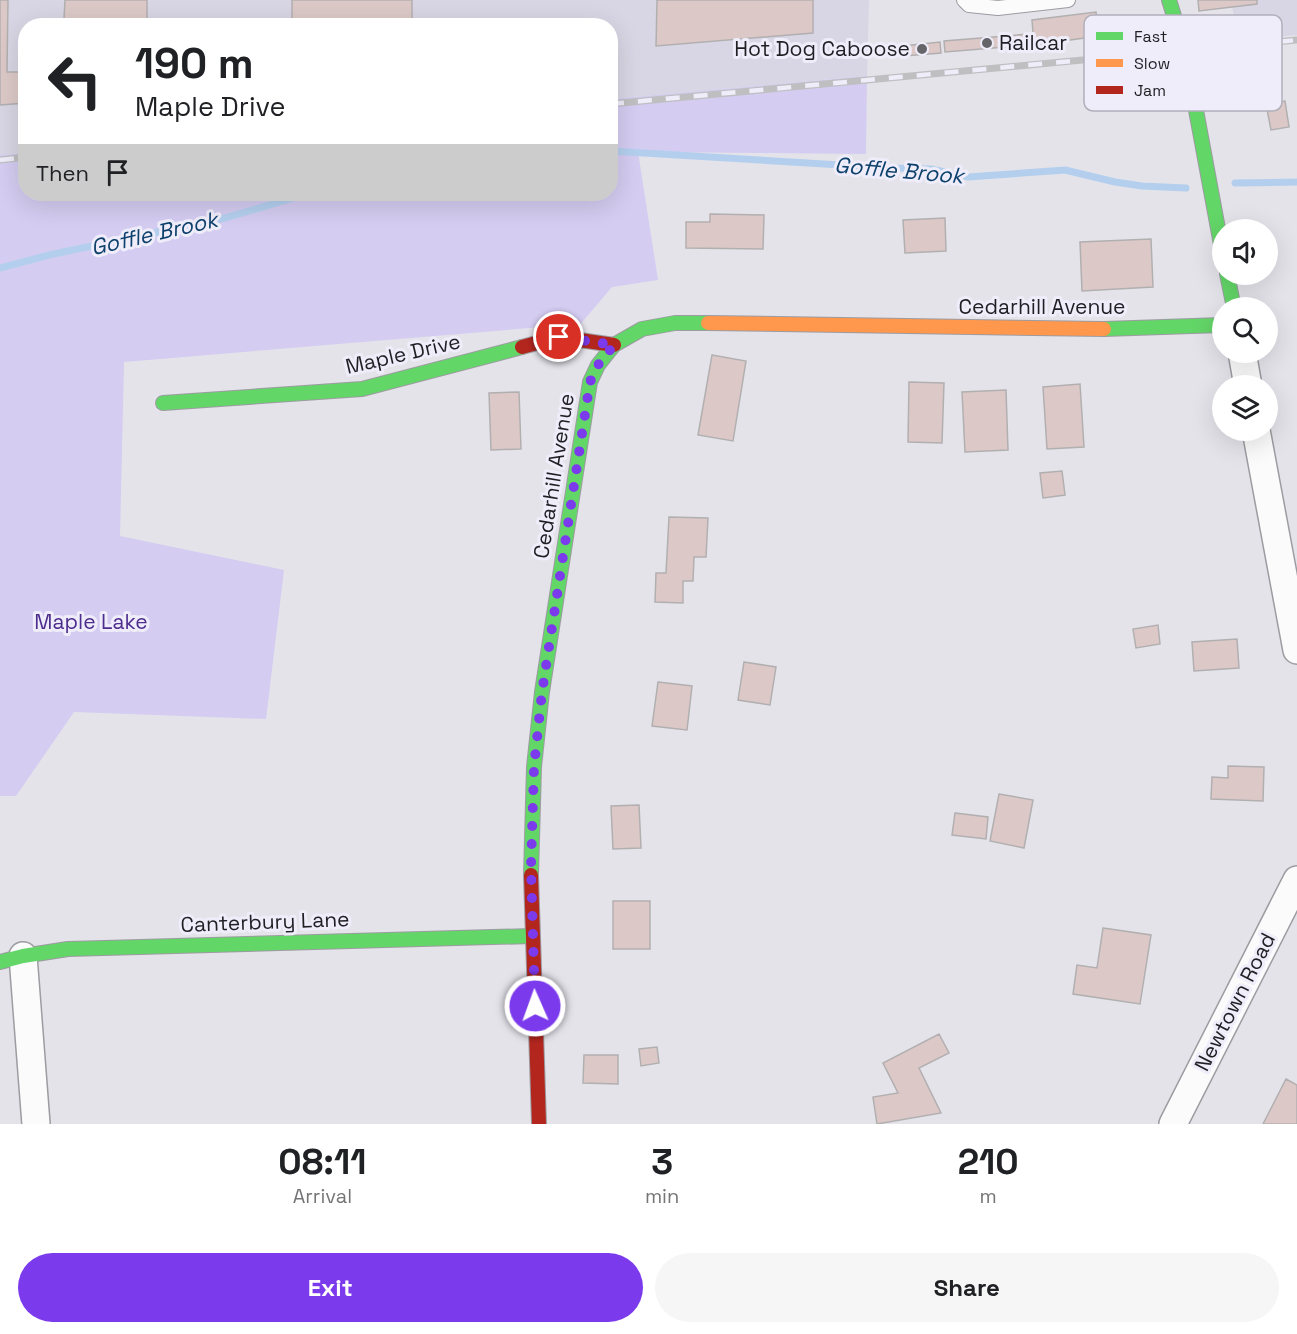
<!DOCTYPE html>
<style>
body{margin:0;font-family:"Space Grotesk",sans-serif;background:#f6f6f6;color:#202124;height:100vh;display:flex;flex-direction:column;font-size:22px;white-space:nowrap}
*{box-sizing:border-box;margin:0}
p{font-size:20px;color:#757577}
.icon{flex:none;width:33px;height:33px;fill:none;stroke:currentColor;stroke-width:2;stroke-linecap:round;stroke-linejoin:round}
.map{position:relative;height:1124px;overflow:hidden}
.drawer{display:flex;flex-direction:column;background:#fff;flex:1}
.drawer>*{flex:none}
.banner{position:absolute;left:18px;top:18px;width:600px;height:183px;border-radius:24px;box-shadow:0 6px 24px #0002;background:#fff;color:#202124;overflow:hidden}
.controls{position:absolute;left:1212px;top:219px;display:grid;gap:12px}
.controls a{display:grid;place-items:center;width:66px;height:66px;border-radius:50%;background:#fff;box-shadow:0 6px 24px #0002;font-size:30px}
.pin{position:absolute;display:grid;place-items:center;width:51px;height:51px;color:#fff;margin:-26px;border:3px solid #fff;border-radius:50%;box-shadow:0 2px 6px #0007}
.me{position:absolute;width:66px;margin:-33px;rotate:358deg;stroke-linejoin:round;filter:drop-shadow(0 0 4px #0008)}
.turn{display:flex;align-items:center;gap:21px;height:126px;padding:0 18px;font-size:27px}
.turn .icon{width:78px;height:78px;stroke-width:2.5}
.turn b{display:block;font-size:42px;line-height:51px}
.then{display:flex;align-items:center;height:57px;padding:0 18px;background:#0003;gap:12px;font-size:22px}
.eta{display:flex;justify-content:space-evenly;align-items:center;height:102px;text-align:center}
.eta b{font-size:36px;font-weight:700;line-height:42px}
.primary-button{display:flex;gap:12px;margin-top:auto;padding:12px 18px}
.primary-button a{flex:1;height:69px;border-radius:36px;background:#7c3aed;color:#fff;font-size:24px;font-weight:700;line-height:69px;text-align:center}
.primary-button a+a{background:#f6f6f6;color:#202124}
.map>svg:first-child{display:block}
</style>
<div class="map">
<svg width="1297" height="1124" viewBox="0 0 1297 1124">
<rect width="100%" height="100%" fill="#e4e3ea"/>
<path fill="#d8d6e4" d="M0,0H869L867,76L611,99L610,26H26L25,153L0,155Z
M1231,0H1297V35L1238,40Z"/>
<path fill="#d4ccf1" d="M867,76L866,154L638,152L658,280L612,287L572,334L554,326L124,362L120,536L284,570L266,719L74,712L16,796H0V155L25,153L26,194H610L611,99Z"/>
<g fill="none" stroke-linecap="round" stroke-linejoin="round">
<path stroke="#b4cfee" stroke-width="7" d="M610,151L890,168L931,169L968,177L1065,170L1115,182L1142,186L1186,188
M1235,183L1297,182
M0,268L49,255L225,218L307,194"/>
</g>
<path fill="#dcc9c7" stroke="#b2afb1" stroke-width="1.5" d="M0,0H8L7,72H26V103L0,105Z
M65,0H147V21L64,19Z
M292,0H412V26H292Z
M657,0H813V33L656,46Z
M1198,0H1257V4L1199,11Z
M1096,12L1099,36L1034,45L1032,20Z
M1029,34V45L945,52L944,41Z
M940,42L941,53L904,56L903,46Z
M1285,101L1289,127L1271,130L1266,104Z
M710,214L764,215L763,249L686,248V222H710Z
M945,218L946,251L905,253L903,220Z
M1151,239L1153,287L1082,291L1080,242Z
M712,355L746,361L733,441L698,435Z
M909,382L944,383L942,443L908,442Z
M1080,384L1084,447L1047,449L1043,387Z
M1006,390L1008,450L965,452L962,392Z
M519,392L521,449L491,450L489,393Z
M1062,471L1065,495L1043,498L1040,473Z
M669,517L708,518L706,557H694L693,581H683V603L655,602L656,573H666Z
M1158,625L1160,644L1136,648L1133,629Z
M1237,639L1239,668L1194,671L1192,642Z
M744,662L776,667L770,705L738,700Z
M658,682L692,686L687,730L652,726Z
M1228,766L1264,767L1263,801L1211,799L1212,777L1228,778Z
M999,794L1033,800L1024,848L990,841Z
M639,805L641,848L613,849L611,806Z
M955,813L988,817L986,839L952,835Z
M613,901H650V949H613Z
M1103,928L1151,935L1140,1004L1073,994L1077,965L1097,968Z
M939,1034L949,1053L919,1068L941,1113L877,1124L873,1097L898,1093L883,1063Z
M657,1047L659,1063L641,1066L639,1049Z
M584,1055H618V1084L583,1083Z
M1286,1079L1297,1085V1124H1263Z"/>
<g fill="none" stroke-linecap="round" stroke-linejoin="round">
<g stroke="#9c9ca1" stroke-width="16">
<path id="lane" d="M964,0L969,5L998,8L1068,0"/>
</g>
<g stroke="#9c9ca1" stroke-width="30">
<path id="street" d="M1242,352L1248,386
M1256,430L1297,650
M23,956L36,1124
M1173,1124L1297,880"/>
</g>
<g stroke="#9c9ca1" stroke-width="16">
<path id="fast" d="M1169,0L1185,51L1222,250
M1227,274L1234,308
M1104,329L1222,325
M163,403L362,389L522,347
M531,875L534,767L542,692L590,382L598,365L614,345L642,329L675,323H708
M0,962L23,956L68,949L532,936"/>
</g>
<g stroke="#9c9ca1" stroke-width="16">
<path id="slow" d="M708,323L1104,329"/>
</g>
<g stroke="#9c9ca1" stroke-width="16">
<path id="jam" d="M522,347L559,337L614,345
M531,875L539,1124"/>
</g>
<use href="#lane" stroke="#fbfbfc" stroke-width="14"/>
<use href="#street" stroke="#fbfbfc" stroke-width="27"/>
<use href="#fast" stroke="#63d668" stroke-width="14"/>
<use href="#slow" stroke="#ff974d" stroke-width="14"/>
<use href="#jam" stroke="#b3261e" stroke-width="14"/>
<g stroke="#bfbfc1" stroke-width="7">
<path id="rail" d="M610,104L1297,40
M0,160L26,157"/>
</g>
<use href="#rail" stroke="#efedfa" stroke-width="4.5" stroke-dasharray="14" stroke-linecap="butt"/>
</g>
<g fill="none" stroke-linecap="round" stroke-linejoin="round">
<path stroke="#7c3aed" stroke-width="10" stroke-dasharray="0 18" d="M535,1006L531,867L534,767L542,692L590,382L598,365L614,345L559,337"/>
</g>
<g fill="#656469" stroke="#efedfa" stroke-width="2">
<circle cx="987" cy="43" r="6"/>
<circle cx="922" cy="49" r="6"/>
</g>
<g text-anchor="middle" stroke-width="6" stroke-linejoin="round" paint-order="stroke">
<g font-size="21" fill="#201f24" stroke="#efedfa" text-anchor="start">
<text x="999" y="50">Railcar</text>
<text x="910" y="56" text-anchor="end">Hot Dog Caboose</text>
</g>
<g font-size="21" fill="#201f24" stroke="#efedfa">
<text x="1042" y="314">Cedarhill Avenue</text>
<text transform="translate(403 354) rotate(-13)" y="7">Maple Drive</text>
<text transform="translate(554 476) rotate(-81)" y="7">Cedarhill Avenue</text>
<text transform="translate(265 922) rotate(-2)" y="7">Canterbury Lane</text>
<text transform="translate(1235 1002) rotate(-63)" y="7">Newtown Road</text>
</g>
<g font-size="21" fill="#4d2d8e" stroke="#efedfa">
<text x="91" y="629">Maple Lake</text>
</g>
<g font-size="22" font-style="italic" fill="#0d416c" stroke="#efedfa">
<text transform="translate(899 170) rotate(5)" y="8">Goffle Brook</text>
<text transform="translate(154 233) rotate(-13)" y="8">Goffle Brook</text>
</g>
</g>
<rect x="1084" y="15" width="198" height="96" rx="9" fill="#efedfa" stroke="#b1afba" stroke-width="1.5"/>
<rect x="1096" y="32" width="27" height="8" fill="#63d668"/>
<rect x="1096" y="59" width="27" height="8" fill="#ff974d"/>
<rect x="1096" y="86" width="27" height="8" fill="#b3261e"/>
<g font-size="16" fill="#201f24">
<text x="1134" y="42">Fast</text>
<text x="1134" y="69">Slow</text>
<text x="1134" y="96">Jam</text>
</g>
</svg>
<div class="controls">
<a><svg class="icon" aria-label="sound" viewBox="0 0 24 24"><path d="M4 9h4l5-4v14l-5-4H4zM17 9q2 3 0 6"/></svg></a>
<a><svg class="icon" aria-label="search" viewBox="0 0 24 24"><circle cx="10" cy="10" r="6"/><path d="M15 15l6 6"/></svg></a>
<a><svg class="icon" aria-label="layers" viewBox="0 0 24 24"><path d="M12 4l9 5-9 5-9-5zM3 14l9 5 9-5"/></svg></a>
</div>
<div class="pin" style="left:559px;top:337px;background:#d93025"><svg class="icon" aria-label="arrive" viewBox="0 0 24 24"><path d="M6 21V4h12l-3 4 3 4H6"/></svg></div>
<svg class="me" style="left:535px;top:1006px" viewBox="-20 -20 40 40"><circle r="17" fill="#7c3aed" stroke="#fff" stroke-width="3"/><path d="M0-11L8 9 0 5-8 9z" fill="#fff"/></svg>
<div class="banner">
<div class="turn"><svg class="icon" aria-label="left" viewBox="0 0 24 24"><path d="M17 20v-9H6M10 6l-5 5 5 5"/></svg><div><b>190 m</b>Maple Drive</div></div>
<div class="then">Then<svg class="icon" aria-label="arrive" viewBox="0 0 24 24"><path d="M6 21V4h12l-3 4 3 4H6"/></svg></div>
</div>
</div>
<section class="drawer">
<div class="eta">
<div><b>08:11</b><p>Arrival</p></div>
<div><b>3</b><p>min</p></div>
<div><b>210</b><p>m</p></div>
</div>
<div class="primary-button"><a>Exit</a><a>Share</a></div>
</section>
